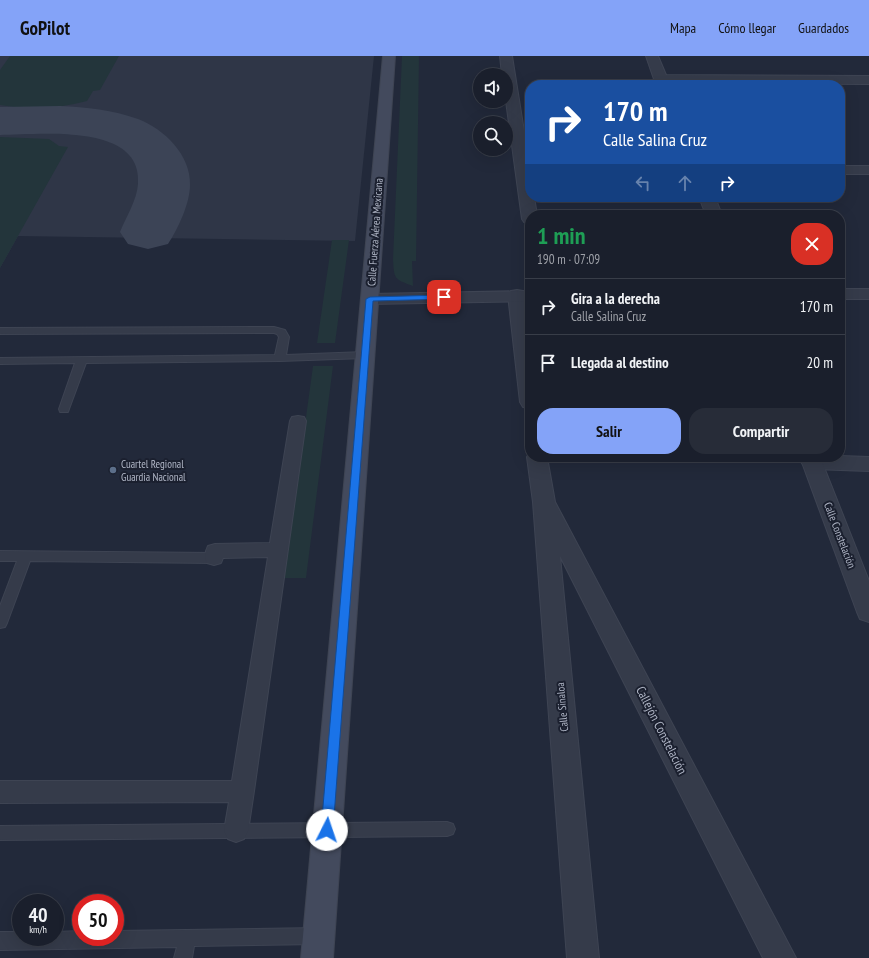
<!DOCTYPE html>
<html lang="es">
<meta charset="utf-8">
<style>
body{margin:0;font-family:"PT Sans Narrow",sans-serif;background:#272c38;color:#f1f3f6;height:100vh;display:flex;flex-direction:column;font-size:15px;white-space:nowrap}
*{box-sizing:border-box;margin:0}
p{font-size:13px;color:#9fa2a9}
.icon{flex:none;width:22px;height:22px;fill:none;stroke:currentColor;stroke-width:2;stroke-linecap:round;stroke-linejoin:round}
.map{position:relative;flex:1;overflow:hidden}
.panel{position:absolute;left:525px;top:154px;width:320px;height:252px;display:flex;flex-direction:column;background:#1a1f2c;border-radius:16px;box-shadow:0 4px 16px #0002,0 0 0 1px #383d48}
.panel>*{flex:none}
.hud{position:absolute;left:525px;top:24px;width:320px;height:122px;border-radius:16px;box-shadow:0 4px 16px #0002,0 0 0 1px #383d48;background:#1a4fa0;color:#fff;overflow:hidden}
.controls{position:absolute;left:473px;top:12px;display:grid;gap:8px}
.controls a{display:grid;place-items:center;width:40px;height:40px;border-radius:50%;background:#1a1f2c;box-shadow:0 4px 16px #0002,0 0 0 1px #383d48;font-size:20px}
.speed{position:absolute;left:12px;top:838px;display:flex;gap:8px;font-size:20px;font-weight:700;text-align:center}
.speed>*{display:grid;place-content:center;width:52px;height:52px;border-radius:50%;background:#1a1f2c;box-shadow:0 4px 16px #0002,0 0 0 1px #383d48;line-height:1}
.speed small{font-size:10px;font-weight:400}
.speed .limit{border:6px solid #d22;background:#fff;color:#111}
.pin{position:absolute;display:grid;place-items:center;width:34px;height:34px;color:#fff;margin:-17px;border-radius:8px;box-shadow:0 2px 6px #0006}
.me{position:absolute;width:44px;margin:-22px;rotate:4deg;stroke-linejoin:round;filter:drop-shadow(0 0 3px #0008)}
.turn{display:flex;align-items:center;gap:14px;height:84px;padding:0 12px;font-size:18px}
.turn .icon{width:52px;height:52px;stroke-width:2.5}
.turn b{display:block;font-size:28px;line-height:34px}
.lanes{display:flex;align-items:center;height:38px;padding:0 12px;background:#0003;justify-content:center;gap:20px;direction:ltr}
.lanes .off{opacity:.35}
.round{display:grid;place-items:center;flex:none;width:42px;height:42px;border-radius:16px;background:#272c38}
.summary{display:flex;align-items:center;justify-content:space-between;height:68px;padding:0 12px}
h1{font-size:24px;font-weight:600;line-height:30px;color:#1e9e55}
.button{display:flex;gap:8px;margin-top:auto;padding:8px 12px}
.button a{flex:1;height:46px;border-radius:16px;background:#84a3f8;color:#111;font-size:16px;font-weight:600;line-height:46px;text-align:center}
.button a+a{background:#272c38;color:#f1f3f6}
ul{padding:0;list-style:none}
li{display:flex;align-items:center;gap:12px;height:56px;padding:0 12px;border-top:1px solid #383d48}
li div{flex:1}
li b{display:block;font-size:15px}
li em{font-style:normal}
header{display:flex;align-items:center;gap:24px;box-sizing:border-box;height:56px;padding:0 20px;background:#84a3f8;color:#111}
header strong{font-size:19px}
nav{display:flex;gap:22px;margin-inline-start:auto;font-size:14px}
.map>svg:first-child{display:block}
</style>
<header>
<strong>GoPilot</strong>
<nav><a>Mapa</a><a>Cómo llegar</a><a>Guardados</a></nav>
</header>
<div class="map">
<svg width="869" height="902" viewBox="0 0 869 902">
<rect width="100%" height="100%" fill="#22293a"/>
<path fill="#2f3647" d="M0,0H374L355,185L18,180L0,212Z"/>
<path fill="#23353b" d="M10,0H119L100,34L93,35L87,45C58,53 29,54 0,49V14Z
M402,0H419L416,205H412L413,230C394,223 394,223 393,203Z
M0,81L49,83L59,90L68,91L0,212Z
M332,184H349L335,287H317Z
M313,310H333L306,522H284Z"/>
<g fill="none" stroke-linecap="round" stroke-linejoin="round">
<path fill="#3c4456" fill-rule="evenodd" d="M60,50C86,51 113,54 138,63C164,73 191,99 190,129C190,147 178,173 168,188L148,193L128,188L120,176C126,161 137,144 138,128C143,66 38,79 0,79V51Z"/>
<g stroke="#3e4453" stroke-width="2">
<path id="service" d="M274,271L285,274L289,281L286,299L365,296L370,299L365,302L280,305L86,307L69,353L68,356H60L59,353L75,307L0,308V302L275,299L279,281L277,278L274,277L0,278V272Z
M0,495L214,497L218,499L220,502L218,505L214,507L30,505L7,567L5,571L0,572V550L17,505H0Z
M447,766L453,768L455,773L453,778L447,780L0,784V770Z
M319,872L325,874L327,880L325,886L319,888L194,890L192,902H174L177,891L0,894V876H21V881H55V876L81,875V881H115V875Z"/>
</g>
<g stroke="#3e4453" stroke-width="2">
<path id="pedestrian" d="M298,360L304,361L306,365L254,735L248,775L244,783L236,786L228,783L224,775L229,746L0,747V725H232L268,501L223,502L221,507L214,509L207,507C204,501 205,496 208,490L215,488L270,487L290,365L292,361Z"/>
</g>
<g stroke="#3e4453" stroke-width="2">
<path id="minor" d="M500,0H512L530,113V141H534L537,159H530V168L524,166L522,163L506,45V19H502Z
M646,0H658L666,19L869,20V28L669,27L670,29H656Z
M840,110H869V118H840Z
M699,141H715L722,159H706Z
M840,233H869V243H840Z
M517,234L523,235L526,239L530,271V352L523,351L520,346L508,239L511,235Z
M530,396V401H547L555,446L796,902H763L560,500L599,902H567L533,446L527,401Z
M840,400L869,401V415L812,413L805,411L801,406L804,401H840Z"/>
</g>
<g stroke="#3e4453" stroke-width="2">
<path id="tertiary" d="M530,235V245L370,248L364,247L361,243L364,239L370,238Z
M800,401H820L869,525V566L860,563L857,556Z"/>
</g>
<g stroke="#3e4453" stroke-width="2">
<path id="secondary" d="M383,0H395L333,902H301Z"/>
</g>
<use href="#service" fill="#353b4a" fill-rule="evenodd"/>
<use href="#pedestrian" fill="#353b4a" fill-rule="evenodd"/>
<use href="#minor" fill="#353b4a" fill-rule="evenodd"/>
<use href="#tertiary" fill="#353b4a" fill-rule="evenodd"/>
<use href="#secondary" fill="#434a5d" fill-rule="evenodd"/>
</g>
<path fill="#1a73e8" stroke="#114b97" d="M444,239L447,241L446,243L373,245L333,774L331,778L327,780L323,778L321,774L366,243L370,241Z"/>
<circle fill="#5c6f8a" stroke="#1b202f" stroke-width="1.5" cx="113" cy="414" r="4"/>
<g text-anchor="middle" stroke-width="4" stroke-linejoin="round" paint-order="stroke">
<g font-size="11" fill="#b0b6c6" stroke="#1b202f">
<text transform="translate(375 176) rotate(-86)" y="4">Calle Fuerza Aérea Mexicana</text>
<text transform="translate(840 479) rotate(69)" y="4">Calle Constelación</text>
<text transform="translate(562 651) rotate(-95)" y="4">Calle Sinaloa</text>
</g>
<g font-size="11" fill="#b0b6c6" stroke="#1b202f" text-anchor="start">
<text x="121" y="412">Cuartel Regional<tspan x="121" dy="13">Guardia Nacional</tspan></text>
</g>
<g font-size="13" fill="#b0b6c6" stroke="#1b202f">
<text transform="translate(662 674) rotate(63)" y="5">Callejón Constelación</text>
</g>
</g>
</svg>
<div class="controls">
<a><svg class="icon" aria-label="sound" viewBox="0 0 24 24"><path d="M4 9h4l5-4v14l-5-4H4zM17 9q2 3 0 6"/></svg></a>
<a><svg class="icon" aria-label="search" viewBox="0 0 24 24"><circle cx="10" cy="10" r="6"/><path d="M15 15l6 6"/></svg></a>
</div>
<div class="speed"><div>40<small>km/h</small></div><div class="limit">50</div></div>
<div class="pin" style="left:444px;top:241px;background:#d93025"><svg class="icon" aria-label="arrive" viewBox="0 0 24 24"><path d="M6 21V4h12l-3 4 3 4H6"/></svg></div>
<svg class="me" style="left:327px;top:774px" viewBox="-20 -20 40 40"><circle r="19" fill="#fff"/><path d="M0-13L10 11 0 6-10 11z" fill="#1a73e8"/></svg>
<div class="hud">
<div class="turn"><svg class="icon" aria-label="right" viewBox="0 0 24 24"><path d="M7 20v-9h11M14 6l5 5-5 5"/></svg><div><b>170 m</b>Calle Salina Cruz</div></div>
<div class="lanes"><svg class="icon off" aria-label="left" viewBox="0 0 24 24"><path d="M17 20v-9H6M10 6l-5 5 5 5"/></svg><svg class="icon off" aria-label="ahead" viewBox="0 0 24 24"><path d="M12 20V5M6 11l6-6 6 6"/></svg><svg class="icon" aria-label="right" viewBox="0 0 24 24"><path d="M7 20v-9h11M14 6l5 5-5 5"/></svg></div>
</div>
<section class="panel">
<div class="summary"><div><h1>1 min</h1><p>190 m · 07:09</p></div><a class="round" style="background:#d93025;color:#fff"><svg class="icon" aria-label="close" viewBox="0 0 24 24"><path d="M6 6l12 12M18 6L6 18"/></svg></a></div>
<ul>
<li><svg class="icon" aria-label="right" viewBox="0 0 24 24"><path d="M7 20v-9h11M14 6l5 5-5 5"/></svg><div><b>Gira a la derecha</b><p>Calle Salina Cruz</p></div><em>170 m</em></li>
<li><svg class="icon" aria-label="arrive" viewBox="0 0 24 24"><path d="M6 21V4h12l-3 4 3 4H6"/></svg><div><b>Llegada al destino</b></div><em>20 m</em></li>
</ul>
<div class="button"><a>Salir</a><a>Compartir</a></div>
</section>
</div>
